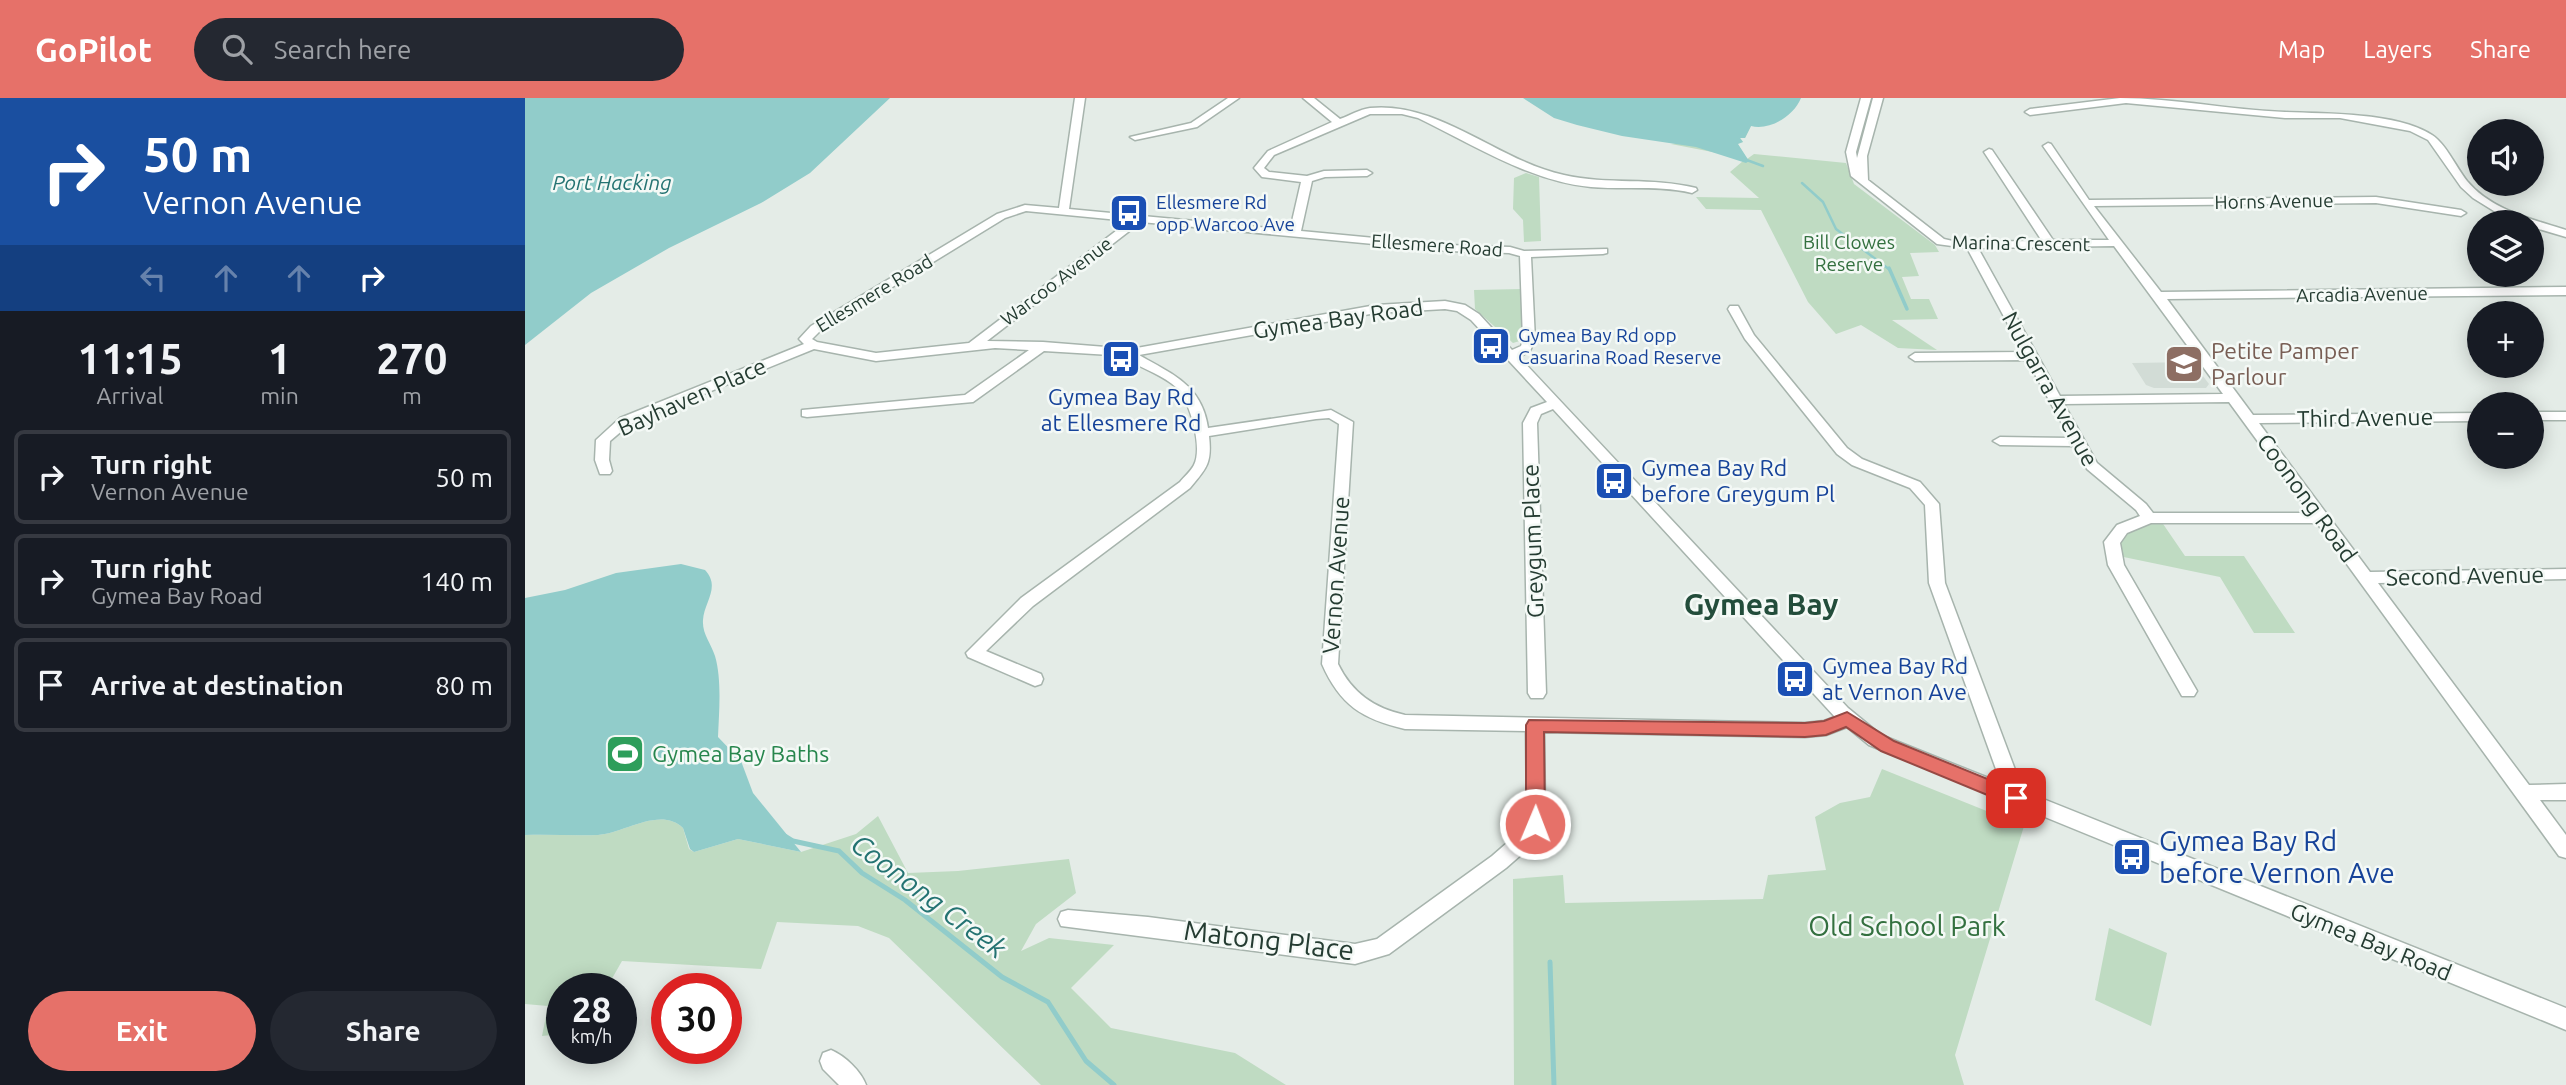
<!DOCTYPE html>
<meta charset="utf-8">
<style>
body{margin:0;font-family:Ubuntu,sans-serif;background:#242831;color:#f1f3f6;height:100vh;display:flex;flex-direction:column;font-size:26px;white-space:nowrap}
*{box-sizing:border-box;margin:0}
p{font-size:23px;color:#9ea1a6}
.icon{flex:none;width:38px;height:38px;fill:none;stroke:currentColor;stroke-width:2;stroke-linecap:round;stroke-linejoin:round}
.map{position:relative;flex:1;overflow:hidden}
.details{display:flex;flex-direction:column;background:#171b24;width:525px}
.details>*{flex:none}
.top-card{background:#1a4fa0;color:#fff;overflow:hidden}
.controls{position:absolute;left:1942px;top:21px;display:grid;gap:14px}
.controls a{display:grid;place-items:center;width:77px;height:77px;border-radius:50%;background:#171b24;box-shadow:0 4px 18px #0003;font-size:35px}
.speed{position:absolute;left:21px;top:875px;display:flex;gap:14px;font-size:35px;font-weight:700;text-align:center}
.speed>*{display:grid;place-content:center;width:91px;height:91px;border-radius:50%;background:#171b24;box-shadow:0 4px 18px #0003;line-height:1}
.speed small{font-size:18px;font-weight:400}
.speed .limit{border:10px solid #d22;background:#fff;color:#111}
.pin{position:absolute;display:grid;place-items:center;width:60px;height:60px;color:#fff;margin:-30px;border-radius:14px;box-shadow:0 4px 10px #0006}
.me{position:absolute;width:77px;margin:-38px;rotate:1deg;stroke-linejoin:round;filter:drop-shadow(0 0 5px #0008)}
.turn{display:flex;align-items:center;gap:24px;height:147px;padding:0 28px;font-size:32px}
.turn .icon{width:91px;height:91px;stroke-width:2.5}
.turn b{display:block;font-size:49px;line-height:60px}
.lanes{display:flex;align-items:center;height:66px;padding:0 28px;background:#0003;justify-content:center;gap:35px;direction:ltr}
.lanes .off{opacity:.35}
.eta{display:flex;justify-content:space-evenly;align-items:center;height:119px;text-align:center}
.eta b{font-size:42px;font-weight:600;line-height:49px}
.cta{display:flex;gap:14px;margin-top:auto;padding:14px 28px}
.cta a{flex:1;height:80px;border-radius:42px;background:#e67169;color:#fff;font-size:28px;font-weight:600;line-height:80px;text-align:center}
.cta a+a{background:#242831;color:#f1f3f6}
ul{padding:0;list-style:none}
li{display:flex;align-items:center;gap:21px;height:94px;margin:0 14px 10px;padding:0 14px;border:4px solid #363941;border-radius:10px}
li div{flex:1}
li b{display:block;font-size:26px}
li em{font-style:normal}
header{display:flex;align-items:center;gap:42px;box-sizing:border-box;height:98px;padding:0 35px;background:#e67169;color:#fff}
header strong{font-size:33px}
nav{display:flex;gap:38px;margin-inline-start:auto;font-size:24px}
.search{width:490px;height:63px;background:#242831;display:flex;align-items:center;gap:18px;box-sizing:border-box;padding:0 24px;border-radius:38px;color:#9ea1a6;font-size:26px}
main{display:flex;flex:1;min-height:0}
.map>svg:first-child{display:block}
</style>
<header>
<strong>GoPilot</strong>
<div class="search"><svg class="icon" aria-label="search" viewBox="0 0 24 24"><circle cx="10" cy="10" r="6"/><path d="M15 15l6 6"/></svg>Search here</div>
<nav><a>Map</a><a>Layers</a><a>Share</a></nav>
</header>
<main>
<section class="details">
<div class="top-card">
<div class="turn"><svg class="icon" aria-label="right" viewBox="0 0 24 24"><path d="M7 20v-9h11M14 6l5 5-5 5"/></svg><div><b>50 m</b>Vernon Avenue</div></div>
<div class="lanes"><svg class="icon off" aria-label="left" viewBox="0 0 24 24"><path d="M17 20v-9H6M10 6l-5 5 5 5"/></svg><svg class="icon off" aria-label="ahead" viewBox="0 0 24 24"><path d="M12 20V5M6 11l6-6 6 6"/></svg><svg class="icon off" aria-label="ahead" viewBox="0 0 24 24"><path d="M12 20V5M6 11l6-6 6 6"/></svg><svg class="icon" aria-label="right" viewBox="0 0 24 24"><path d="M7 20v-9h11M14 6l5 5-5 5"/></svg></div>
</div>
<div class="eta">
<div><b>11:15</b><p>Arrival</p></div>
<div><b>1</b><p>min</p></div>
<div><b>270</b><p>m</p></div>
</div>
<ul>
<li><svg class="icon" aria-label="right" viewBox="0 0 24 24"><path d="M7 20v-9h11M14 6l5 5-5 5"/></svg><div><b>Turn right</b><p>Vernon Avenue</p></div><em>50 m</em></li>
<li><svg class="icon" aria-label="right" viewBox="0 0 24 24"><path d="M7 20v-9h11M14 6l5 5-5 5"/></svg><div><b>Turn right</b><p>Gymea Bay Road</p></div><em>140 m</em></li>
<li><svg class="icon" aria-label="arrive" viewBox="0 0 24 24"><path d="M6 21V4h12l-3 4 3 4H6"/></svg><div><b>Arrive at destination</b></div><em>80 m</em></li>
</ul>
<div class="cta"><a>Exit</a><a>Share</a></div>
</section>
<div class="map">
<svg width="2041" height="987" viewBox="0 0 2041 987">
<rect width="100%" height="100%" fill="#e4ece7"/>
<path fill="#d2dcd6" d="M1667,264L1684,286L1681,290H1629L1621,287L1607,265Z"/>
<path fill="#bfdbc2" d="M1226,28L1220,40H1215L1218,44L1212,45L1222,61L1229,56L1321,65L1329,86L1410,147L1414,154L1385,155L1394,178L1377,179L1386,201H1404L1413,221L1367,222L1412,252L1373,250L1336,227L1311,236L1283,204L1236,112L1181,111L1171,99L1234,100L1205,74L1218,63L1208,58L1146,46L1178,42Z
M1001,75L1014,79L1016,143L999,144L998,122L988,111L989,80Z
M997,191L998,242L988,245L950,211L949,192Z
M1634,420L1660,458H1719L1770,535H1729L1695,479L1589,457L1597,431Z
M1357,671L1499,728L1430,957L1439,987H989L988,781L1038,777L1040,805L1238,801L1243,777L1301,772L1290,719L1315,705L1345,699Z
M353,718L383,775L433,773L544,761L551,795L511,826L496,853L524,840L589,847L546,890L586,930L710,955L761,987H516L364,840L333,828L252,824L236,871L97,863L81,891H37V936L17,938L23,908L0,906V737C24,736 49,738 73,737C98,736 135,708 158,730L164,751L169,754L213,741L276,754L331,736Z
M1584,830L1642,855L1626,928L1570,902Z"/>
<path fill="#91ccca" d="M0,0H365L285,75L236,105L144,150L66,195L0,247Z
M998,0H1276C1269,18 1244,33 1226,28L1220,40H1215L1218,44L1213,46L1224,63L1221,65L1171,49L1097,38L1052,27L1029,20Z
M156,466L180,472C196,489 179,504 178,522C177,536 186,545 190,558C197,582 194,614 193,639L216,663L228,695L276,754L213,741L169,754L165,751L158,730C135,708 98,736 73,737C49,738 24,736 0,737V500L40,492L91,475Z"/>
<g fill="none" stroke-linecap="round" stroke-linejoin="round">
<path stroke="#91ccca" stroke-width="2.5" d="M1219,61L1238,68
M1277,85L1298,104L1311,131L1365,172"/>
<path stroke="#91ccca" stroke-width="3.5" d="M1364,170L1382,211"/>
<path stroke="#91ccca" stroke-width="5" d="M260,738L268,743L314,753L337,775L380,802L477,879L523,904L561,963L589,987
M1025,864L1029,987"/>
<g stroke="#a7b4ad" stroke-width="3">
<path id="street" d="M550,0H560L544,111L765,132L776,84L737,79L729,70L743,53L807,24L778,0H789L815,21C824,18 835,11 845,10C914,3 973,63 1039,77C1083,87 1127,79 1171,90L1172,92L1167,95C1133,87 1100,92 1066,89C1004,83 947,46 893,20L877,16H845L749,57L739,70L744,74L782,78L799,73L842,72L847,75L842,78L800,79L787,83L776,133L923,147L985,149L999,153L1082,151V155L1078,156L1006,159L1010,242L1005,253L994,259L1323,610L1356,637L1476,685L1404,485L1400,407L1385,390L1327,367L1312,356L1220,241L1203,211L1205,208H1213L1229,237L1322,350L1337,361L1395,384L1414,406L1420,485L1498,693L2041,910V932L1344,647L1322,629L1301,637L1280,639L1019,634L1020,716L1014,741L981,770L864,856L830,866L536,828L533,821L536,814L543,812L623,819L830,846L852,841L967,758L998,731L1002,716L1001,633L880,631C837,621 815,607 797,566L814,326L804,320L791,321L684,338C687,365 682,370 665,390L508,508L461,553L516,576L518,581L516,586L510,588L443,559L441,555L496,500L655,384C659,379 666,373 669,367C678,349 665,304 652,290C639,278 619,271 605,263L602,258L519,253L448,304L282,319L277,318V312L440,297L504,252L470,250L351,263L289,251L105,326L85,343L84,362L87,373L85,376H75L70,362L71,342L95,320L279,246L274,241L286,228L472,116L500,107L534,110ZM501,113L604,123L444,245L351,255L292,244L287,241L294,234L480,120ZM616,124L923,153L984,155L995,158L998,242L996,248L987,252L954,216L940,207L920,203L851,207L606,251L518,244L462,243ZM920,211L932,213L946,222L1022,304L1006,310L998,325L1003,595L1006,600H1018L1021,595L1012,325L1016,316L1028,311L1310,619L1299,623L1280,625L880,617C849,610 827,595 813,566L828,324L806,312L683,330C677,287 647,276 614,257L851,215Z
M703,0H714L672,29L610,42L605,39L666,25Z
M1336,0H1346L1331,54L1332,60L1348,0H1358L1342,58L1343,82L1419,141L1432,144L1517,143L1459,54L1464,51L1467,52L1528,142H1584L1518,48L1523,45L1526,46L1564,102L1851,99L1936,112L1941,115L1936,118L1851,105L1569,108L1636,194L2041,189V197L1642,201L1728,317L1955,315V323L1734,325L1845,474L2041,471V481L1853,485L2004,687L2041,686V702H2015L2041,737V760L2034,758L1792,425H1626L1602,435L1595,445L1599,467L1672,593L1669,598H1657L1583,467L1579,444L1592,427L1615,418L1611,412L1562,371L1549,348L1475,347L1468,343L1475,339L1545,340L1502,262L1390,263L1384,259L1390,255L1498,254L1442,150L1412,146L1326,78L1321,54ZM1589,148L1698,296L1535,298L1453,150ZM1704,304L1785,415H1628L1621,406L1572,365L1539,306Z
M1595,0C1650,0 1705,12 1760,14C1801,16 1871,14 1907,37C1921,46 1931,69 1942,83C1966,112 2007,121 2041,132V139L2007,129V124H1995L1977,118L1948,100L1936,89L1903,42L1885,33L1815,20H1760L1601,5L1505,17L1500,14L1505,11Z
M2007,314H2041V322H2007Z
M306,952C320,958 336,973 341,987H314L298,971L295,963L298,955Z"/>
</g>
<use href="#street" fill="#fff" fill-rule="evenodd"/>
</g>
<path fill="#e67169" stroke="#964944" stroke-width="2" d="M1322,614L1369,643L1497,695L1500,700L1497,706H1484L1356,653L1321,629L1301,637L1280,639L1019,634L1020,726L1017,732H1004L1001,726V627L1004,622L1280,625L1299,623Z"/>
<defs>
<g id="bus-square" transform="scale(2.0125)"><rect x="-9" y="-9" width="18" height="18" rx="4" fill="#1a4fb4" stroke="#f4f9f6"/><path d="M-5-6H5V4H4V6H2V4H-2V6H-4V4H-5ZM-3.5-4V0h7V-4ZM-3.5 1.2v1.5H-2V1.2ZM2 1.2v1.5H3.5V1.2Z" fill="#fff"/></g>
<g id="school-square" transform="scale(2.0125)"><rect x="-9" y="-9" width="18" height="18" rx="4" fill="#8d6e63" stroke="#f4f9f6"/><path d="M0-5L7-2L0 1L-7-2ZM-4 1L0 2.5L4 1V4Q0 6-4 4Z" fill="#fff"/></g>
<g id="stadium-square" transform="scale(2.0125)"><rect x="-9" y="-9" width="18" height="18" rx="4" fill="#2e9e5b" stroke="#f4f9f6"/><path d="M0-5a6.5 5 0 1 0 0 10a6.5 5 0 1 0 0-10ZM-3.5-1.8h7v3.6h-7Z" fill="#fff"/></g>
</defs>
<g fill-rule="evenodd">
<use href="#bus-square" x="604" y="115"/>
<use href="#bus-square" x="966" y="248"/>
<use href="#bus-square" x="596" y="261"/>
<use href="#school-square" x="1659" y="266"/>
<use href="#bus-square" x="1089" y="383"/>
<use href="#bus-square" x="1270" y="581"/>
<use href="#stadium-square" x="100" y="656"/>
<use href="#bus-square" x="1607" y="759"/>
</g>
<g text-anchor="middle" stroke-width="5" stroke-linejoin="round" paint-order="stroke">
<g font-size="19" fill="#253c32" stroke="#f4f9f6">
<text transform="translate(1749 103) rotate(-1)" y="7">Horns Avenue</text>
<text transform="translate(1496 145) rotate(1)" y="7">Marina Crescent</text>
<text transform="translate(912 147) rotate(4)" y="7">Ellesmere Road</text>
<text transform="translate(531 183) rotate(-37)" y="7">Warcoo Avenue</text>
<text transform="translate(349 195) rotate(-31)" y="7">Ellesmere Road</text>
<text transform="translate(1837 196) rotate(-1)" y="7">Arcadia Avenue</text>
</g>
<g font-size="19" fill="#164399" stroke="#f4f9f6" text-anchor="start">
<text x="631" y="111">Ellesmere Rd<tspan x="631" dy="22">opp Warcoo Ave</tspan></text>
<text x="993" y="244">Gymea Bay Rd opp<tspan x="993" dy="22">Casuarina Road Reserve</tspan></text>
</g>
<g font-size="19" fill="#33703f" stroke="#f4f9f6">
<text x="1324" y="151">Bill Clowes<tspan x="1324" dy="22">Reserve</tspan></text>
</g>
<g font-size="21" font-style="italic" fill="#247372" stroke="#f4f9f6">
<text x="87" y="92">Port Hacking</text>
</g>
<g font-size="23" fill="#253c32" stroke="#f4f9f6">
<text transform="translate(813 221) rotate(-8)" y="8">Gymea Bay Road</text>
<text transform="translate(1525 291) rotate(61)" y="8">Nulgarra Avenue</text>
<text transform="translate(167 299) rotate(-24)" y="8">Bayhaven Place</text>
<text transform="translate(1840 320) rotate(-1)" y="8">Third Avenue</text>
<text transform="translate(1782 400) rotate(54)" y="8">Coonong Road</text>
<text transform="translate(1008 443) rotate(-92)" y="8">Greygum Place</text>
<text transform="translate(811 477) rotate(-86)" y="8">Vernon Avenue</text>
<text transform="translate(1940 478) rotate(-1)" y="8">Second Avenue</text>
<text transform="translate(1846 844) rotate(22)" y="8">Gymea Bay Road</text>
</g>
<g font-size="23" fill="#785e54" stroke="#f4f9f6" text-anchor="start">
<text x="1686" y="261">Petite Pamper<tspan x="1686" dy="26">Parlour</tspan></text>
</g>
<g font-size="23" fill="#164399" stroke="#f4f9f6" text-anchor="start">
<text x="596" y="307" text-anchor="middle">Gymea Bay Rd<tspan x="596" dy="26">at Ellesmere Rd</tspan></text>
<text x="1116" y="378">Gymea Bay Rd<tspan x="1116" dy="26">before Greygum Pl</tspan></text>
<text x="1297" y="576">Gymea Bay Rd<tspan x="1297" dy="26">at Vernon Ave</tspan></text>
</g>
<g font-size="23" fill="#27864d" stroke="#f4f9f6" text-anchor="start">
<text x="127" y="664">Gymea Bay Baths</text>
</g>
<g font-size="28" fill="#164399" stroke="#f4f9f6" text-anchor="start">
<text x="1634" y="753">Gymea Bay Rd<tspan x="1634" dy="32">before Vernon Ave</tspan></text>
</g>
<g font-size="28" font-style="italic" fill="#247372" stroke="#f4f9f6">
<text transform="translate(404 798) rotate(37)" y="10">Coonong Creek</text>
</g>
<g font-size="28" fill="#33703f" stroke="#f4f9f6">
<text x="1382" y="838">Old School Park</text>
</g>
<g font-size="28" fill="#253c32" stroke="#f4f9f6">
<text transform="translate(744 842) rotate(7)" y="10">Matong Place</text>
</g>
<g font-size="30" font-weight="bold" fill="#234d3b" stroke="#f4f9f6">
<text x="1236" y="517">Gymea Bay</text>
</g>
</g>
</svg>
<div class="controls">
<a><svg class="icon" aria-label="sound" viewBox="0 0 24 24"><path d="M4 9h4l5-4v14l-5-4H4zM17 9q2 3 0 6"/></svg></a>
<a><svg class="icon" aria-label="layers" viewBox="0 0 24 24"><path d="M12 4l9 5-9 5-9-5zM3 14l9 5 9-5"/></svg></a>
<a>+</a>
<a>−</a>
</div>
<div class="speed"><div>28<small>km/h</small></div><div class="limit">30</div></div>
<div class="pin" style="left:1491px;top:700px;background:#d93025"><svg class="icon" aria-label="arrive" viewBox="0 0 24 24"><path d="M6 21V4h12l-3 4 3 4H6"/></svg></div>
<svg class="me" style="left:1010px;top:726px" viewBox="-20 -20 40 40"><circle r="17" fill="#e67169" stroke="#fff" stroke-width="3"/><path d="M0-11L8 9 0 5-8 9z" fill="#fff"/></svg>
</div>
</main>
